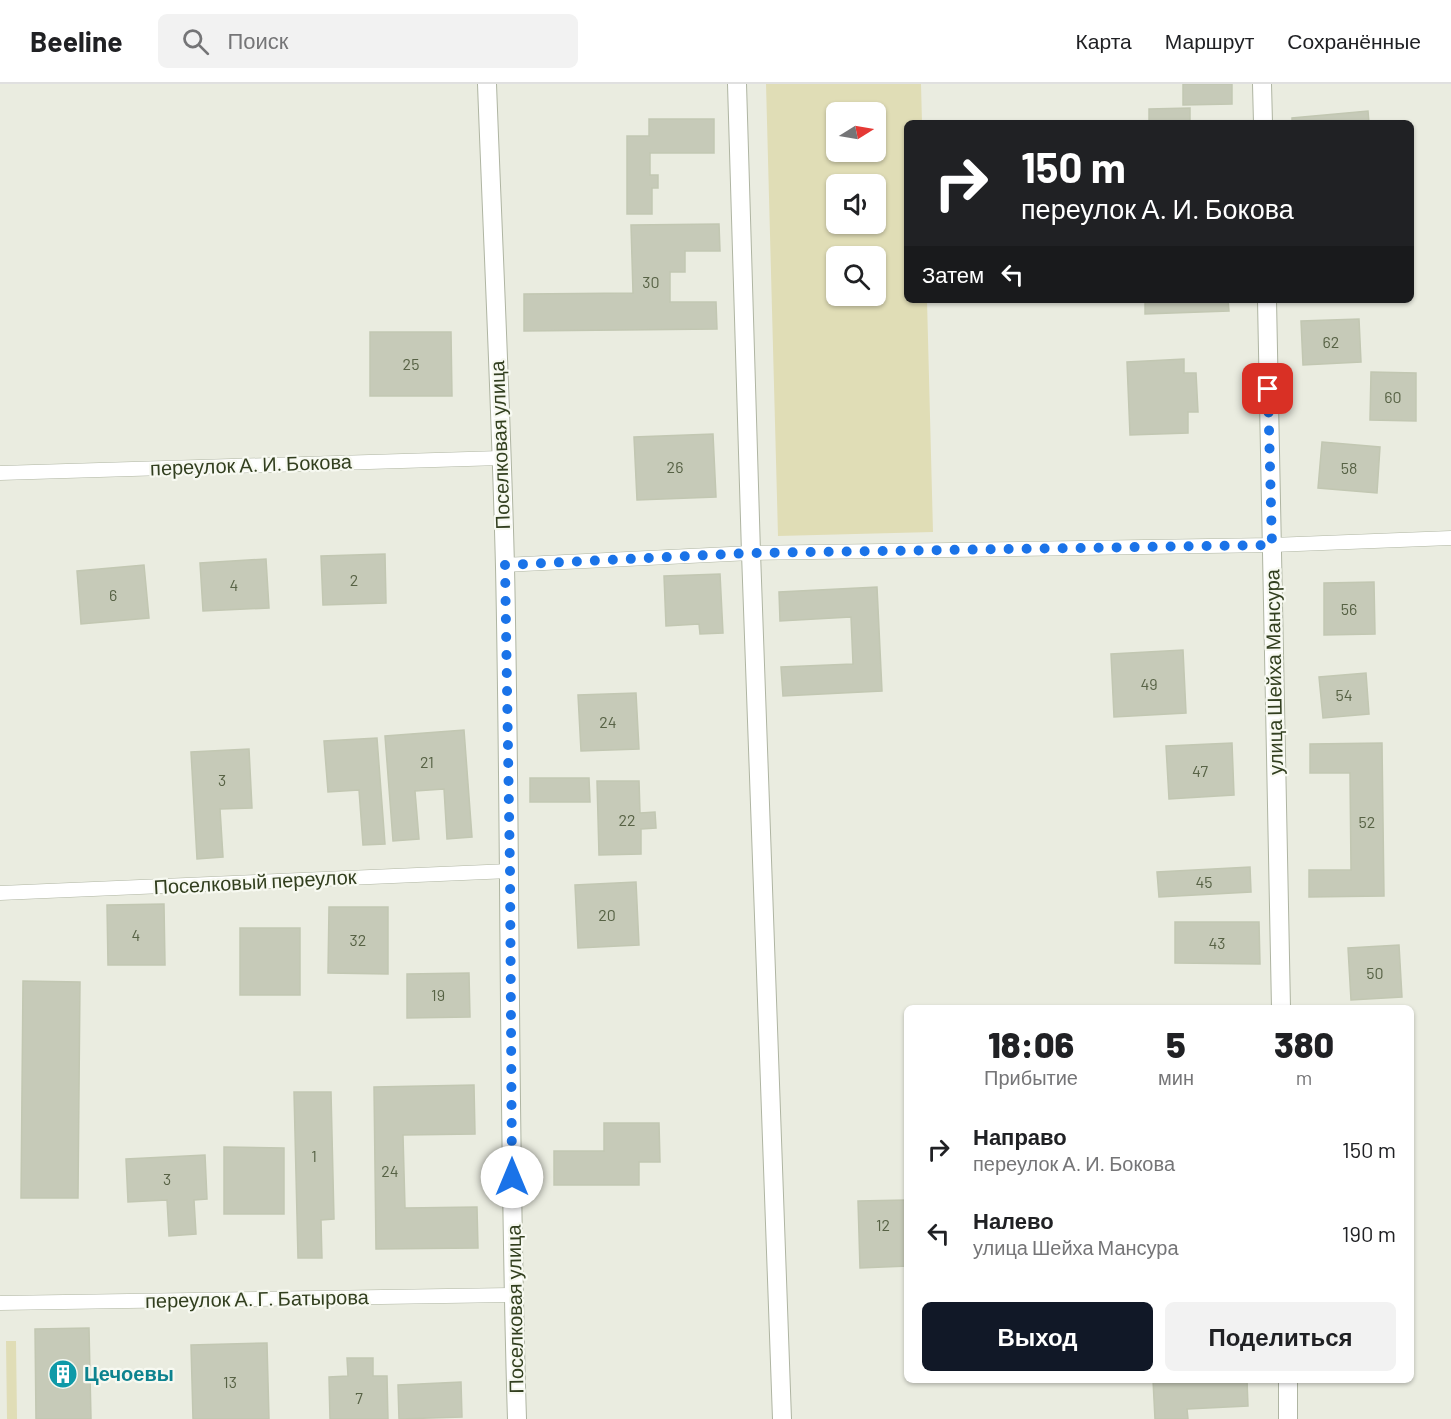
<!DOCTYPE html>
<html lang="ru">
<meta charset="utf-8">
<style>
body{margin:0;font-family:Barlow,sans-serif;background:#f2f2f2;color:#202124;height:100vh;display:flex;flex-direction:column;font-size:22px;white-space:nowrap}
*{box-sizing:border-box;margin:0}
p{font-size:20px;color:#757577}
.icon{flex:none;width:33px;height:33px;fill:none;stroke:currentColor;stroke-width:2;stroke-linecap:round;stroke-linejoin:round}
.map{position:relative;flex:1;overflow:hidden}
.details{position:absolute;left:904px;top:921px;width:510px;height:378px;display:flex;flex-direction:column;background:#fff;border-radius:9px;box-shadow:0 2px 4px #0004}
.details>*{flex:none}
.hud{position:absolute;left:904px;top:36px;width:510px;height:183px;border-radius:9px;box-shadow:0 2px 4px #0004;background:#202124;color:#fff;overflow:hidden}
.needle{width:39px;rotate:79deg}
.tools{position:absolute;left:826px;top:18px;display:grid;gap:12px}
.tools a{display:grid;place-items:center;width:60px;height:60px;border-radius:9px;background:#fff;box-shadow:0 2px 4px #0004;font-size:30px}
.pin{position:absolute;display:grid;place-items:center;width:51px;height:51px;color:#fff;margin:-26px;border-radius:12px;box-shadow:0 3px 9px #0006}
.me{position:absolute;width:66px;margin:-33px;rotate:0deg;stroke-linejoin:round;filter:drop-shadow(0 0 4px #0008)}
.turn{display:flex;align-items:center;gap:21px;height:126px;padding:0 18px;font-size:27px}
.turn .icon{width:78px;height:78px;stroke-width:2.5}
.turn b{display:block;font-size:42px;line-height:51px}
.then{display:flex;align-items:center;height:57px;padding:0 18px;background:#0003;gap:12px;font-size:22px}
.eta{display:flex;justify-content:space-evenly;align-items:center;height:102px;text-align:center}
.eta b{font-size:36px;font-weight:800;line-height:42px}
.action{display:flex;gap:12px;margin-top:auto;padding:12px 18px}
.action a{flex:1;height:69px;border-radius:9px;background:#111827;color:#fff;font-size:24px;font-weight:800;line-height:69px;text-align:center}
.action a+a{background:#f2f2f2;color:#202124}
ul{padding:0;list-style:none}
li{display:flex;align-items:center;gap:18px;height:84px;padding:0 18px}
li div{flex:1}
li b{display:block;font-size:22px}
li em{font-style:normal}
header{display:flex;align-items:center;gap:36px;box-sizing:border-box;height:84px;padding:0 30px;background:#fff;border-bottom:2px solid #e0e0e0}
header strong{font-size:28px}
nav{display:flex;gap:33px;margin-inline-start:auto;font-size:21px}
.search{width:420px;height:54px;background:#f2f2f2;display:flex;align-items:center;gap:15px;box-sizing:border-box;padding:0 21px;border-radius:9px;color:#757577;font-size:22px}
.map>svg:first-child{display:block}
</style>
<header>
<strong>Beeline</strong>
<div class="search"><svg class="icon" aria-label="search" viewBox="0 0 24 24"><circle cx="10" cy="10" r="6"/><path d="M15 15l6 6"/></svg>Поиск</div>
<nav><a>Карта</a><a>Маршрут</a><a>Сохранённые</a></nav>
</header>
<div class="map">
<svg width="1451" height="1335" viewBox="0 0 1451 1335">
<rect width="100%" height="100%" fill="#eaece0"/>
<path fill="#e0ddb6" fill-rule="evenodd" d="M766,0H921L922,39H908V216H927L933,448L778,452ZM837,28H876V68H837ZM837,100H876V140H837ZM837,172H876V212H837Z
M6,1257H16L17,1335H7Z"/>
<path fill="#c6cab8" stroke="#c2c7b2" stroke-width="1.5" d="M1183,0H1232V20L1183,21Z
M1190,24V39H1149V25Z
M1368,27L1369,39H1292V34Z
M649,35H714V69H650V91H658V104H652V130H627V52H649Z
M719,140L720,167H685V188H670V218H716L717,245L524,247V210L633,209L631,141Z
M1145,216H1228L1229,227L1145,230Z
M1359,235L1361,278L1303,281L1301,237Z
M370,248H451L452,312H370Z
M1184,275V289H1196L1198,328H1188V349L1130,351L1127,278Z
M1371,288L1416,289V337L1370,336Z
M713,350L716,413L637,416L634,353Z
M1322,358L1380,363L1377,409L1318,404Z
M385,470L386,519L323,521L321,472Z
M266,475L269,524L203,527L200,479Z
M144,481L149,534L81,540L77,487Z
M720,490L723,549L700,550L699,540L666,542L664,492Z
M1374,498L1375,550L1324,551V499Z
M877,503L882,607L783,612L781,583L853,580L851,533L780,537L779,508Z
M1183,566L1186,629L1114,633L1111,570Z
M1366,589L1369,630L1323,634L1319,593Z
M636,609L639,665L581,667L578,611Z
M464,646L472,753L447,755L444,705L415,707L419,755L393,757L385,652Z
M377,654L385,760L363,761L359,706L328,708L324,657Z
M1232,659L1234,711L1169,715L1166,662Z
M1382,659L1384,812L1309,813V786H1351L1350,689H1310V660Z
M249,665L252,724L220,725L223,773L197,775L191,668Z
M530,694H589L590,718H530Z
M597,697H639L640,729L655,728L656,744L641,745V770L599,771Z
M1250,783L1251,808L1159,813L1157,788Z
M636,798L639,861L578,864L575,801Z
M164,820L165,881H108L107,821Z
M329,823H388V890L328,889Z
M1175,838H1259L1260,880L1175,879Z
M240,844H300V911H240Z
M1399,861L1402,913L1351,916L1348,864Z
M469,889L470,933L407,934V890Z
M23,897L80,898L78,1114H21Z
M474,1001L475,1050L403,1051L405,1124L477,1123L478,1164L376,1165L374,1003Z
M294,1008H331L334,1135L321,1136L322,1174H298Z
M604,1039H659L660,1078H639V1101H554V1067H604Z
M224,1063L284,1064V1130H224Z
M205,1071L207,1115L194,1116L196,1150L169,1152L167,1116L128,1118L126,1075Z
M906,1116L908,1182L860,1184L858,1117Z
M89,1244L91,1335H36L35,1245Z
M267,1259L269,1335H193L191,1261Z
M347,1274H373V1292H387L388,1335H330L329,1293L348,1292Z
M1153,1296H1247L1248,1322L1187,1325L1188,1335H1155Z
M461,1298L462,1333L399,1335L398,1301Z"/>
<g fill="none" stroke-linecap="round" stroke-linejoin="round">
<g stroke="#afb5a2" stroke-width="15">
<path id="service" d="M0,389L501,374
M505,481L751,469L1272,461L1451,454
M0,809L510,787
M0,1219L513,1211"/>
</g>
<g stroke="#afb5a2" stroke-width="20">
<path id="minor" d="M487,0C493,161 501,322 505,483C511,767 508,1051 517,1335
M737,0L751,469L782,1335
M1262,0L1263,39
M1267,216L1281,924
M1288,1296V1335"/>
</g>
<use href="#service" stroke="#fff" stroke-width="14"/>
<use href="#minor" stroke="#fff" stroke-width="18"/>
</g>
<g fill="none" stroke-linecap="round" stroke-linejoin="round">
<path stroke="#1a73e8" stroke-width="10" stroke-dasharray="0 18" d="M512,1093L510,787L505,481L751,469L1272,461L1268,305"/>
</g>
<defs>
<g id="building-disc" transform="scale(1.5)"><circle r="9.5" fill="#0f9aa8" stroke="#f7f9f1"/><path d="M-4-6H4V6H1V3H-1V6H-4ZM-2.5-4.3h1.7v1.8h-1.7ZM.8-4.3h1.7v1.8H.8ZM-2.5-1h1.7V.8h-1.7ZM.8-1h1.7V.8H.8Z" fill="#fff"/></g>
</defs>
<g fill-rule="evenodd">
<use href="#building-disc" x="63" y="1290"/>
</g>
<g text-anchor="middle" stroke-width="4.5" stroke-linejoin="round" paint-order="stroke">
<g font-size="16" fill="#576245">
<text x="651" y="204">30</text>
<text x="1331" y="264">62</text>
<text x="411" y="286">25</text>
<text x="1393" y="319">60</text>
<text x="675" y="389">26</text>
<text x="1349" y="390">58</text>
<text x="354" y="502">2</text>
<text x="234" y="507">4</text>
<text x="113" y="517">6</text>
<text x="1349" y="531">56</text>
<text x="1149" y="606">49</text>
<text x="1344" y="617">54</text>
<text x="608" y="644">24</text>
<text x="427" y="684">21</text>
<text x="1200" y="693">47</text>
<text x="222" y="702">3</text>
<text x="627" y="742">22</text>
<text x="1367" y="744">52</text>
<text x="1204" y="804">45</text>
<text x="607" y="837">20</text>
<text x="136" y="857">4</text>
<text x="358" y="862">32</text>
<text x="1217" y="865">43</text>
<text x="1375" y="895">50</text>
<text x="438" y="917">19</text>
<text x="314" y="1078">1</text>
<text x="390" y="1093">24</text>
<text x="167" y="1101">3</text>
<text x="883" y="1147">12</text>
<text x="230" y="1304">13</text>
<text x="359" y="1320">7</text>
</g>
<g font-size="20" fill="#323f1f" stroke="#f7f9f1">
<text transform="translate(500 361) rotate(-92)" y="7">Поселковая улица</text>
<text transform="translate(251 381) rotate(-2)" y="7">переулок А. И. Бокова</text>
<text transform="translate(1274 588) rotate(-91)" y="7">улица Шейха Мансура</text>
<text transform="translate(255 798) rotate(-3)" y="7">Поселковый переулок</text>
<text transform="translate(257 1215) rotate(-1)" y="7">переулок А. Г. Батырова</text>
<text transform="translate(515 1225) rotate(-91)" y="7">Поселковая улица</text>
</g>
<g font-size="20" font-weight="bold" fill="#0d838f" stroke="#f7f9f1" text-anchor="start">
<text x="84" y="1297">Цечоевы</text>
</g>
</g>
</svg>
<div class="tools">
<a><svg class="needle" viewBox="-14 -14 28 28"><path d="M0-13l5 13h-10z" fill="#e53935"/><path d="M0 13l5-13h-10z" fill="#757577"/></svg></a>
<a><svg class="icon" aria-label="sound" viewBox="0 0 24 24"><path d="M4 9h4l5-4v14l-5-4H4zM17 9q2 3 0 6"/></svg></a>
<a><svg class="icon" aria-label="search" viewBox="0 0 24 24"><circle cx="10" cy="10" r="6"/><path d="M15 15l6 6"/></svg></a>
</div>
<div class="pin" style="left:1268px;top:305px;background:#d93025"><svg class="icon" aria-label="arrive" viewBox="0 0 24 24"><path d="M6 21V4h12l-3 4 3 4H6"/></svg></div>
<svg class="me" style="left:512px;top:1093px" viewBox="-20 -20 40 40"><circle r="19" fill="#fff"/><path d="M0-13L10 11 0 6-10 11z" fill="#1a73e8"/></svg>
<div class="hud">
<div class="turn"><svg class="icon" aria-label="right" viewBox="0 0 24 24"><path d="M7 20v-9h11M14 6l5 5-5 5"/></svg><div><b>150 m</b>переулок А. И. Бокова</div></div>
<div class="then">Затем<svg class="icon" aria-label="left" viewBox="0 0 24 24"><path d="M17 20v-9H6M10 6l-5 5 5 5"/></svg></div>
</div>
<section class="details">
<div class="eta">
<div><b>18:06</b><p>Прибытие</p></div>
<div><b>5</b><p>мин</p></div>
<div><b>380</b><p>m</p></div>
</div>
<ul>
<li><svg class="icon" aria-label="right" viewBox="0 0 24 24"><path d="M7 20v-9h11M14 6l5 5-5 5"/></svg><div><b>Направо</b><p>переулок А. И. Бокова</p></div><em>150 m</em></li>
<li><svg class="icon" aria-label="left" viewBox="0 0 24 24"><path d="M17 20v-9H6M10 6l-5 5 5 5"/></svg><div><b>Налево</b><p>улица Шейха Мансура</p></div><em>190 m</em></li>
</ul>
<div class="action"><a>Выход</a><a>Поделиться</a></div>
</section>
</div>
